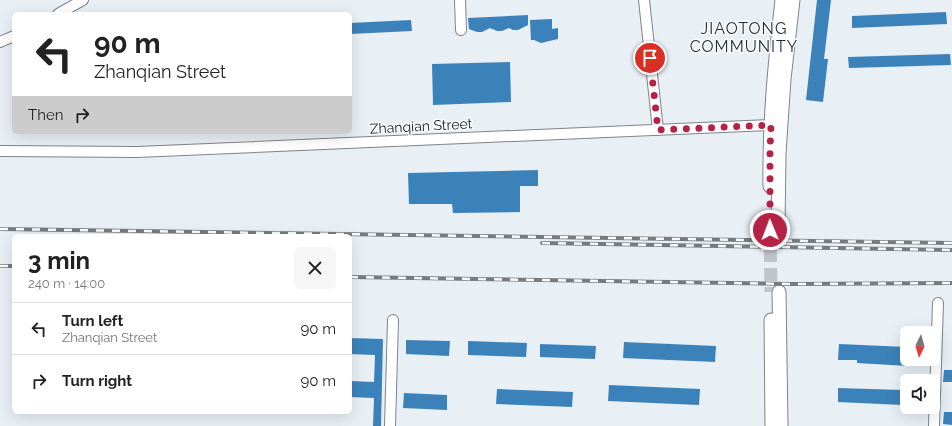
<!DOCTYPE html>
<meta charset="utf-8">
<style>
body{margin:0;font-family:Raleway,sans-serif;background:#f6f6f6;color:#222;height:100vh;display:flex;flex-direction:column;font-size:15px;white-space:nowrap}
*{box-sizing:border-box;margin:0}
p{font-size:13px;color:#767676}
.icon{flex:none;width:22px;height:22px;fill:none;stroke:currentColor;stroke-width:2;stroke-linecap:round;stroke-linejoin:round}
.map{position:relative;flex:1;overflow:hidden}
.panel{position:absolute;left:12px;top:234px;width:340px;height:180px;display:flex;flex-direction:column;background:#fff;border-radius:6px;box-shadow:0 4px 16px #0002}
.panel>*{flex:none}
.banner{position:absolute;left:12px;top:12px;width:340px;height:122px;border-radius:6px;box-shadow:0 4px 16px #0002;background:#fff;color:#222;overflow:hidden}
.needle{width:26px;rotate:185deg}
.buttons{position:absolute;left:900px;top:326px;display:grid;gap:8px}
.buttons a{display:grid;place-items:center;width:40px;height:40px;border-radius:6px;background:#fff;box-shadow:0 4px 16px #0002;font-size:20px}
.pin{position:absolute;display:grid;place-items:center;width:34px;height:34px;color:#fff;margin:-17px;border:2px solid #fff;border-radius:50%;box-shadow:0 1px 4px #0007}
.me{position:absolute;width:44px;margin:-22px;rotate:359deg;stroke-linejoin:round;filter:drop-shadow(0 0 3px #0008)}
.turn{display:flex;align-items:center;gap:14px;height:84px;padding:0 16px;font-size:18px}
.turn .icon{width:52px;height:52px;stroke-width:2.5}
.turn b{display:block;font-size:28px;line-height:34px}
.then{display:flex;align-items:center;height:38px;padding:0 16px;background:#0003;gap:8px;font-size:15px}
.round{display:grid;place-items:center;flex:none;width:42px;height:42px;border-radius:6px;background:#f6f6f6}
.summary{display:flex;align-items:center;justify-content:space-between;height:68px;padding:0 16px}
h1{font-size:24px;font-weight:700;line-height:30px}
ul{padding:0;list-style:none}
li{display:flex;align-items:center;gap:12px;height:52px;padding:0 16px;border-top:1px solid #e0e0e0}
li div{flex:1}
li b{display:block;font-size:15px}
li em{font-style:normal}
.map>svg:first-child{display:block}
</style>
<div class="map">
<svg width="952" height="426" viewBox="0 0 952 426">
<rect width="100%" height="100%" fill="#e8eff5"/>
<path fill="#3c82ba" d="M817,0H831L824,59H828L823,102L806,100Z
M946,12L947,24L852,28V16Z
M528,15V25L518,30H513L509,28L502,31H497L490,28L482,32H477L469,29L468,18Z
M552,19V29L558,28V39L541,43L534,40H531L530,20Z
M411,20L412,31L350,34V23Z
M950,54L951,65L849,68L848,57Z
M510,62L511,102L433,105L432,64Z
M538,170V186H520V212L453,213L452,204H409L408,173Z
M350,338L383,339L381,426H373L374,398L350,397V381L374,382L375,355L350,354Z
M406,340L450,341L449,356L406,354Z
M468,341L527,343L526,357L468,355Z
M624,342L716,346L715,362L623,358Z
M540,344L596,346L595,359L540,357Z
M839,344L907,347L908,366L857,363V360H838Z
M944,370H952V382H943Z
M609,385L700,389L699,405L608,401Z
M838,388L903,390L902,405L838,402Z
M497,389L573,392L572,407L496,404Z
M404,393L447,395V410L403,408Z
M944,412H952V425L943,424Z"/>
<g fill="none" stroke-linecap="round" stroke-linejoin="round">
<path stroke="#bfc6cb" stroke-width="13" stroke-dasharray="13 6" stroke-linecap="butt" d="M770,230L771,292"/>
<g stroke="#7e848a" stroke-width="12">
<path id="minor" d="M460,0L461,30
M644,0L658,130
M58,14L83,0
M0,42L14,36
M0,151L137,152L771,125
M390,426L393,320
M934,426L938,303"/>
</g>
<g stroke="#7e848a" stroke-width="15">
<path id="major" d="M770,186C769,123 775,62 782,0
M778,230L779,153L784,79L793,0
M779,292L781,426
M771,320L772,426"/>
</g>
<use href="#minor" stroke="#fff" stroke-width="10"/>
<use href="#major" stroke="#fff" stroke-width="13"/>
<g stroke="#767b7f" stroke-width="4">
<path id="rail" d="M0,229L952,243
M542,243L952,250
M0,266H14
M350,277L792,284L952,283"/>
</g>
<use href="#rail" stroke="#f9fcfe" stroke-width="2.5" stroke-dasharray="8" stroke-linecap="butt"/>
</g>
<g fill="none" stroke-linecap="round" stroke-linejoin="round">
<path stroke="#b42245" stroke-width="7" stroke-dasharray="0 12.6" d="M650,58L658,130L771,125L770,150V230"/>
</g>
<g text-anchor="middle" stroke-width="3" stroke-linejoin="round" paint-order="stroke">
<g font-size="14" fill="#1d2022" stroke="#f9fcfe">
<text transform="translate(421 126) rotate(-3)" y="5">Zhanqian Street</text>
</g>
<g font-size="16" letter-spacing="1" fill="#282d32" stroke="#f9fcfe">
<text x="744" y="34">JIAOTONG<tspan x="744" dy="18">COMMUNITY</tspan></text>
</g>
</g>
</svg>
<div class="buttons">
<a><svg class="needle" viewBox="-14 -14 28 28"><path d="M0-13l5 13h-10z" fill="#e53935"/><path d="M0 13l5-13h-10z" fill="#767676"/></svg></a>
<a><svg class="icon" aria-label="sound" viewBox="0 0 24 24"><path d="M4 9h4l5-4v14l-5-4H4zM17 9q2 3 0 6"/></svg></a>
</div>
<div class="pin" style="left:650px;top:58px;background:#d93025"><svg class="icon" aria-label="arrive" viewBox="0 0 24 24"><path d="M6 21V4h12l-3 4 3 4H6"/></svg></div>
<svg class="me" style="left:770px;top:230px" viewBox="-20 -20 40 40"><circle r="17" fill="#b42245" stroke="#fff" stroke-width="3"/><path d="M0-11L8 9 0 5-8 9z" fill="#fff"/></svg>
<div class="banner">
<div class="turn"><svg class="icon" aria-label="left" viewBox="0 0 24 24"><path d="M17 20v-9H6M10 6l-5 5 5 5"/></svg><div><b>90 m</b>Zhanqian Street</div></div>
<div class="then">Then<svg class="icon" aria-label="right" viewBox="0 0 24 24"><path d="M7 20v-9h11M14 6l5 5-5 5"/></svg></div>
</div>
<section class="panel">
<div class="summary"><div><h1>3 min</h1><p>240 m · 14:00</p></div><a class="round"><svg class="icon" aria-label="close" viewBox="0 0 24 24"><path d="M6 6l12 12M18 6L6 18"/></svg></a></div>
<ul>
<li><svg class="icon" aria-label="left" viewBox="0 0 24 24"><path d="M17 20v-9H6M10 6l-5 5 5 5"/></svg><div><b>Turn left</b><p>Zhanqian Street</p></div><em>90 m</em></li>
<li><svg class="icon" aria-label="right" viewBox="0 0 24 24"><path d="M7 20v-9h11M14 6l5 5-5 5"/></svg><div><b>Turn right</b></div><em>90 m</em></li>
</ul>
</section>
</div>
